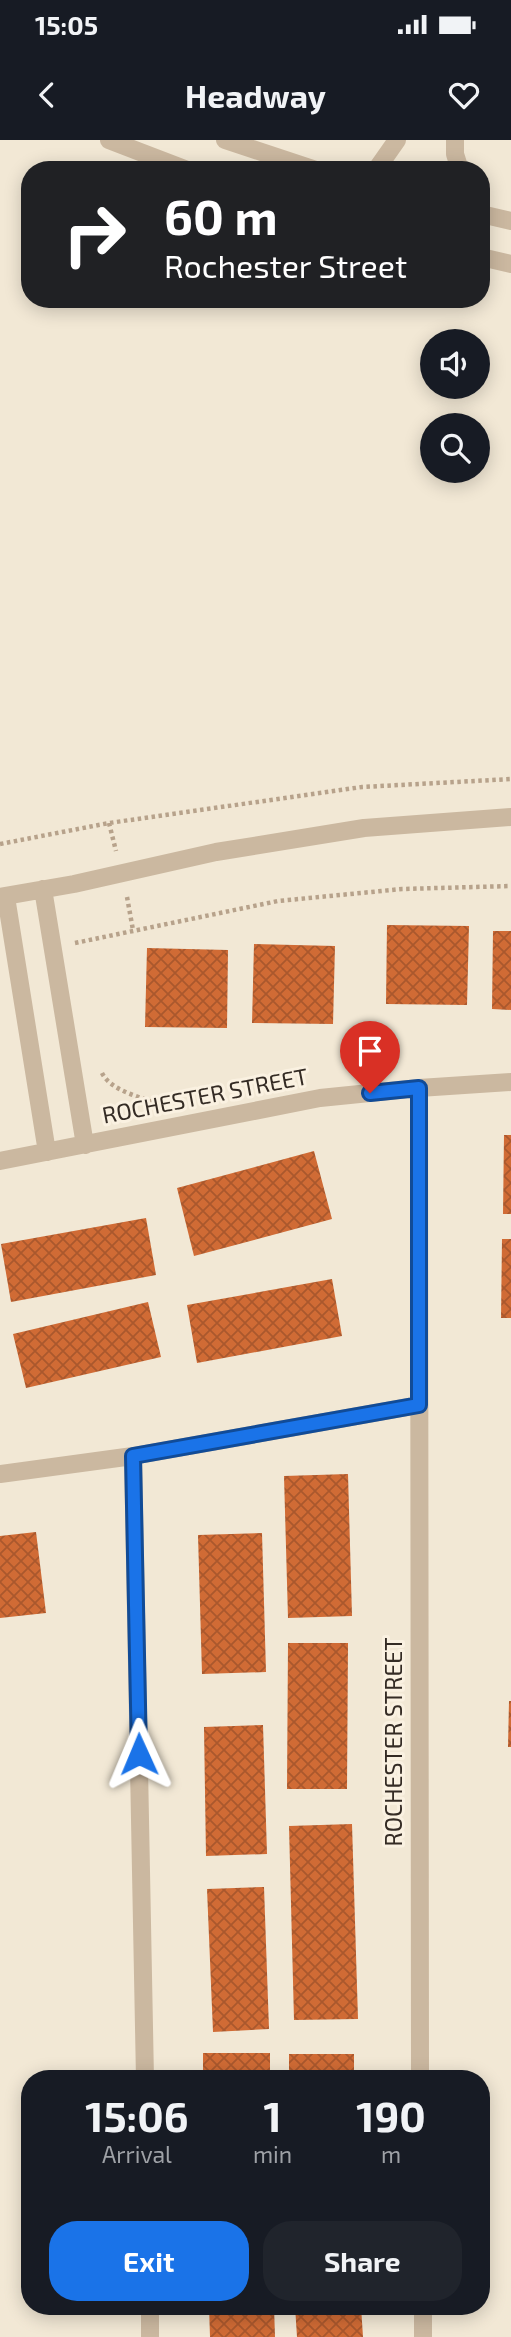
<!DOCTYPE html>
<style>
body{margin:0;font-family:"Exo 2",sans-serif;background:#20242c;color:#f1f3f6;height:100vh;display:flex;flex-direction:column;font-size:26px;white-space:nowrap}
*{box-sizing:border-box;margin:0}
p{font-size:23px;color:#9ea1a6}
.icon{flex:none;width:38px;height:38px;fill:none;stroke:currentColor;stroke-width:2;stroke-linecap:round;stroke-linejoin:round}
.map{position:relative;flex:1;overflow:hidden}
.details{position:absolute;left:21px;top:1930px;width:469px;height:245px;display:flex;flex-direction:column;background:#171b24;border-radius:28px;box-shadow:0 4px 18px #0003}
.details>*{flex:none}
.hud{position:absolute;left:21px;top:21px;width:469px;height:147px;border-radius:28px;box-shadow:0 4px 18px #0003;background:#202124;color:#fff;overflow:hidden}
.buttons{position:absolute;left:420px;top:189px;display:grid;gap:14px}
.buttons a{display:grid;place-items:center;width:70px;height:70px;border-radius:50%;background:#171b24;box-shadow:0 4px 18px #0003;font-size:35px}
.pin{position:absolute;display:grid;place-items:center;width:60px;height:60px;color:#fff;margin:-72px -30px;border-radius:50% 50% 50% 0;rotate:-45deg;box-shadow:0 0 7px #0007}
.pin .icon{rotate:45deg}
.me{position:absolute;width:77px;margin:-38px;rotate:359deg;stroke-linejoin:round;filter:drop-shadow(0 0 5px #0008)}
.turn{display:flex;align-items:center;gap:24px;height:147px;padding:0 28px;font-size:32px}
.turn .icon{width:91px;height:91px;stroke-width:2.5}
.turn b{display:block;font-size:49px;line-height:60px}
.eta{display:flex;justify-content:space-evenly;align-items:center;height:119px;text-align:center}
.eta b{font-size:42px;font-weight:700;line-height:49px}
.button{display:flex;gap:14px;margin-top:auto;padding:14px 28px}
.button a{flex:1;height:80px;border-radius:28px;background:#1a73e8;color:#fff;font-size:28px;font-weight:700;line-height:80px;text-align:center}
.button a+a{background:#20242c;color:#f1f3f6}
.status{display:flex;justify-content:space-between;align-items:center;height:49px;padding:0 35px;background:#171b24;direction:ltr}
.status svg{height:19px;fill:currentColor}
header{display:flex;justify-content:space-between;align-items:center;height:91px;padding:0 28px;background:#171b24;font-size:32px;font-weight:700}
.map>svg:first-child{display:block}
</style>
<div class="status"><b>15:05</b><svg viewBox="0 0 49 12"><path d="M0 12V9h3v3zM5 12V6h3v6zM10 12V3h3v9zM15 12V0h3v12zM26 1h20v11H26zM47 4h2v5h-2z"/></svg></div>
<header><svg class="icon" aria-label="back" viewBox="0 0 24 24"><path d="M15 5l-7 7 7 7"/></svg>Headway<svg class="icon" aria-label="heart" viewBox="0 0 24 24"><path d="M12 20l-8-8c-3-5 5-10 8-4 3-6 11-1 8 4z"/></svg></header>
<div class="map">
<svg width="511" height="2197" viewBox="0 0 511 2197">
<defs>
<pattern id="building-cross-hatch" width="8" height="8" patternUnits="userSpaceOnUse" patternTransform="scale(1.75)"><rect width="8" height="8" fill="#d06b35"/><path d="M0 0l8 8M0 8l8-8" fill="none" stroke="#aa582d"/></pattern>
</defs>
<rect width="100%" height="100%" fill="#f2e8d5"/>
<path fill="url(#building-cross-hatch)" d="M387,785L469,786L467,865L386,864Z
M493,791H511V870L492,869Z
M254,804L335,806L333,884L252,883Z
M147,808L228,810L227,888L145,887Z
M504,995H511V1074H503Z
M314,1011L332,1079L194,1116L177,1048Z
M146,1078L156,1135L11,1162L1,1104Z
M502,1099H511V1178H501Z
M332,1139L342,1196L197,1223L187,1165Z
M148,1162L161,1217L26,1248L13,1194Z
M348,1334L352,1476L288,1478L284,1336Z
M36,1392L46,1473L0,1478V1396Z
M262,1393L266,1532L202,1534L198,1395Z
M288,1503H348L347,1649H287Z
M509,1561H511V1607H508Z
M263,1585L267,1714L206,1716L204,1587Z
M352,1684L358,1879L294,1880L289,1686Z
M264,1747L269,1889L213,1892L207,1749Z
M203,1913H270V1939H203Z
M289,1914H354V1939H289Z
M209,2166H274L275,2197H210Z
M295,2166H361L363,2197H297Z"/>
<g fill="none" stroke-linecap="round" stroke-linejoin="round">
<path stroke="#b7a28b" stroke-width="4.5" stroke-dasharray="3.5 3.5" stroke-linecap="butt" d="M109,683L116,711
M0,704L109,683L362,647L511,639
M127,757L133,790
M75,803L278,761L402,749L511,746
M102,933C111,951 139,956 157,964"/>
<path stroke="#cbb8a0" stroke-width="18" d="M109,0L187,30
M225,0L316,30
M455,0V14L460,30
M376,30L397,0
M481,74L511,81
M481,117L511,124
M43,749L85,1005
M0,757L74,744L216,712L364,688L511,677
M6,757L47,1012
M419,948L420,1939
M0,1021L320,958L419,948L511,942
M133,1316L145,1939
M0,1334L133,1316L419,1265
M150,2166V2197
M423,2166V2197"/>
</g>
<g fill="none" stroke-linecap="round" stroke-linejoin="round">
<g stroke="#114b97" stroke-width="18">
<path id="route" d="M139,1614L133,1316L419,1265V948L370,953"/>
</g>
<use href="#route" stroke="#1a73e8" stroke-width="12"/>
</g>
<g text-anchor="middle" stroke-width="6" stroke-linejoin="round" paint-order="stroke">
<g font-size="23" fill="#342b24" stroke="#faf1e1">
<text transform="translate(205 956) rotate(-11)" y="8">ROCHESTER STREET</text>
<text transform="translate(394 1602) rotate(-90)" y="8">ROCHESTER STREET</text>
</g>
</g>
</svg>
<div class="buttons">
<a><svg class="icon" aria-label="sound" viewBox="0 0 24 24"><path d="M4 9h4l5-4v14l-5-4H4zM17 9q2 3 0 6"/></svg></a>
<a><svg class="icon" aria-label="search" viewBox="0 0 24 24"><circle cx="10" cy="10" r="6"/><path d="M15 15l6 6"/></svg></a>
</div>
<div class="pin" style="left:370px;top:953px;background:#d93025"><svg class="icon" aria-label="arrive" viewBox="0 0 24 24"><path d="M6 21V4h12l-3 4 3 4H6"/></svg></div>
<svg class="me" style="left:139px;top:1614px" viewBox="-20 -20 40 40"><path d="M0-17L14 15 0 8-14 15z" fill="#1a73e8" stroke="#fff" stroke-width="4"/></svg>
<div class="hud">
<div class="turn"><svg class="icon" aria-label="right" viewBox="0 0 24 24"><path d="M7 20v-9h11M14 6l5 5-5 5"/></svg><div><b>60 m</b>Rochester Street</div></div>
</div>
<section class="details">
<div class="eta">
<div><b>15:06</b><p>Arrival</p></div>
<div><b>1</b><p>min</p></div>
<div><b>190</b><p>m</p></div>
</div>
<div class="button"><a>Exit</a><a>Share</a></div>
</section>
</div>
